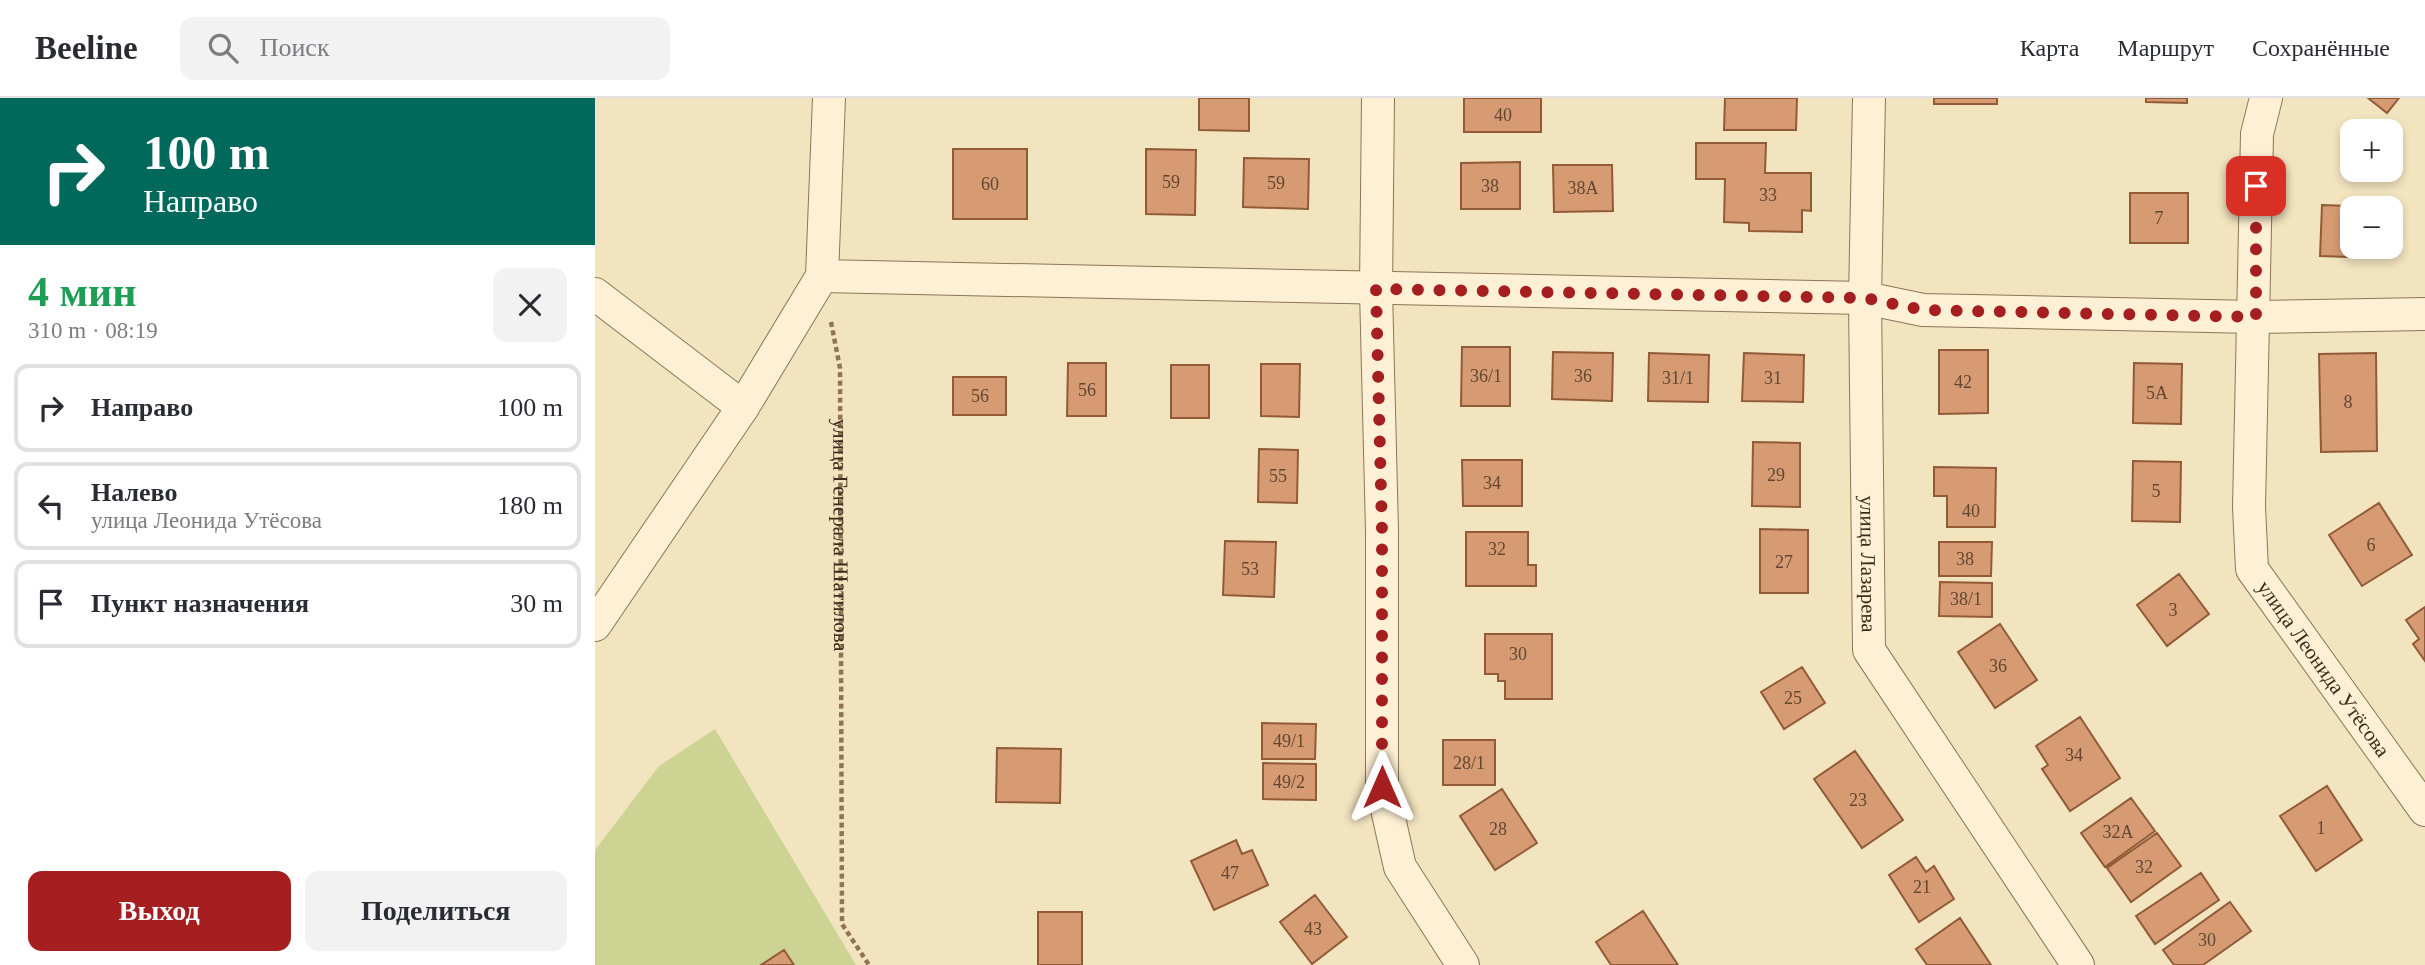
<!DOCTYPE html>
<html lang="ru">
<meta charset="utf-8">
<style>
body{margin:0;font-family:"Times New Roman",serif;background:#f2f2f3;color:#2b2b33;height:100vh;display:flex;flex-direction:column;font-size:26px;white-space:nowrap}
*{box-sizing:border-box;margin:0}
p{font-size:23px;color:#7c7c81}
.icon{flex:none;width:38px;height:38px;fill:none;stroke:currentColor;stroke-width:2;stroke-linecap:round;stroke-linejoin:round}
.map{position:relative;flex:1;overflow:hidden}
.details{display:flex;flex-direction:column;background:#fff;width:595px}
.details>*{flex:none}
.banner{background:#00695c;color:#fff;overflow:hidden}
.buttons{position:absolute;left:1745px;top:21px;display:grid;gap:14px}
.buttons a{display:grid;place-items:center;width:63px;height:63px;border-radius:14px;background:#fff;box-shadow:0 4px 10px #0003;font-size:35px}
.pin{position:absolute;display:grid;place-items:center;width:60px;height:60px;color:#fff;margin:-30px;border-radius:14px;box-shadow:0 4px 10px #0006}
.me{position:absolute;width:77px;margin:-38px;rotate:0deg;stroke-linejoin:round;filter:drop-shadow(0 0 5px #0008)}
.turn{display:flex;align-items:center;gap:24px;height:147px;padding:0 28px;font-size:32px}
.turn .icon{width:91px;height:91px;stroke-width:2.5}
.turn b{display:block;font-size:49px;line-height:60px}
.round{display:grid;place-items:center;flex:none;width:74px;height:74px;border-radius:14px;background:#f2f2f3}
.summary{display:flex;align-items:center;justify-content:space-between;height:119px;padding:0 28px}
h1{font-size:42px;font-weight:700;line-height:52px;color:#1e9e55}
.button{display:flex;gap:14px;margin-top:auto;padding:14px 28px}
.button a{flex:1;height:80px;border-radius:14px;background:#a51e20;color:#fff;font-size:28px;font-weight:700;line-height:80px;text-align:center}
.button a+a{background:#f2f2f3;color:#2b2b33}
ul{padding:0;list-style:none}
li{display:flex;align-items:center;gap:21px;height:88px;margin:0 14px 10px;padding:0 14px;border:4px solid #e1e1e2;border-radius:14px}
li div{flex:1}
li b{display:block;font-size:26px}
li em{font-style:normal}
header{display:flex;align-items:center;gap:42px;box-sizing:border-box;height:98px;padding:0 35px;background:#fff;border-bottom:2px solid #e1e1e2}
header strong{font-size:33px}
nav{display:flex;gap:38px;margin-inline-start:auto;font-size:24px}
.search{width:490px;height:63px;background:#f2f2f3;display:flex;align-items:center;gap:18px;box-sizing:border-box;padding:0 24px;border-radius:14px;color:#7c7c81;font-size:26px}
main{display:flex;flex:1;min-height:0}
.map>svg:first-child{display:block}
</style>
<header>
<strong>Beeline</strong>
<div class="search"><svg class="icon" aria-label="search" viewBox="0 0 24 24"><circle cx="10" cy="10" r="6"/><path d="M15 15l6 6"/></svg>Поиск</div>
<nav><a>Карта</a><a>Маршрут</a><a>Сохранённые</a></nav>
</header>
<main>
<section class="details">
<div class="banner">
<div class="turn"><svg class="icon" aria-label="right" viewBox="0 0 24 24"><path d="M7 20v-9h11M14 6l5 5-5 5"/></svg><div><b>100 m</b>Направо</div></div>
</div>
<div class="summary"><div><h1>4 мин</h1><p>310 m · 08:19</p></div><a class="round"><svg class="icon" aria-label="close" viewBox="0 0 24 24"><path d="M6 6l12 12M18 6L6 18"/></svg></a></div>
<ul>
<li><svg class="icon" aria-label="right" viewBox="0 0 24 24"><path d="M7 20v-9h11M14 6l5 5-5 5"/></svg><div><b>Направо</b></div><em>100 m</em></li>
<li><svg class="icon" aria-label="left" viewBox="0 0 24 24"><path d="M17 20v-9H6M10 6l-5 5 5 5"/></svg><div><b>Налево</b><p>улица Леонида Утёсова</p></div><em>180 m</em></li>
<li><svg class="icon" aria-label="arrive" viewBox="0 0 24 24"><path d="M6 21V4h12l-3 4 3 4H6"/></svg><div><b>Пункт назначения</b></div><em>30 m</em></li>
</ul>
<div class="button"><a>Выход</a><a>Поделиться</a></div>
</section>
<div class="map">
<svg width="1830" height="867" viewBox="0 0 1830 867">
<rect width="100%" height="100%" fill="#f3e4c0"/>
<path fill="#ccd393" d="M120,631L261,867H0V752L64,668Z"/>
<path fill="#d69b72" stroke="#915b38" stroke-width="2" d="M604,0H654V33L604,32Z
M869,0H946V34H869Z
M1130,0H1202L1201,32H1129Z
M1339,0H1402V6H1339Z
M1551,0H1592V5L1551,4Z
M1773,0H1804L1792,15Z
M1101,45H1171L1170,75H1216V113L1207,112V134L1154,133V125L1129,124L1130,81H1101Z
M358,51H432V121H358Z
M551,51L601,52L600,117L551,116Z
M649,60L714,61L713,111L648,109Z
M925,64V111H866V65Z
M958,67H1017L1018,113L959,114Z
M1535,95H1593V145H1535Z
M1727,107L1784,109L1757,110V149H1782V160L1725,158Z
M867,249H915V308H866Z
M1344,252H1393V315L1344,316Z
M958,254L1018,255L1017,303L957,301Z
M1054,255L1114,257L1113,304L1053,303Z
M1149,255L1209,257L1208,304L1147,303Z
M1781,255L1782,353L1726,354L1724,256Z
M473,265H511V318H472Z
M1539,265L1587,266L1586,326L1538,325Z
M666,266H705L704,319L666,318Z
M576,267H614V320H576Z
M358,279H411V317H358Z
M1158,344L1205,345V409L1157,408Z
M664,351L703,352L702,405L663,404Z
M867,362H927V408H868Z
M1538,363L1586,364L1585,424L1537,423Z
M1339,369L1401,370L1400,429H1352V398H1339Z
M1784,405L1817,457L1767,488L1734,437Z
M1165,431L1213,432V495H1165Z
M871,434H933V467H941V488H871Z
M630,443L681,444L679,499L628,497Z
M1344,444H1397L1396,478H1344Z
M1584,476L1614,516L1572,548L1542,507Z
M1345,484L1397,485V519L1344,518Z
M1830,509V563L1818,546L1824,541L1811,522Z
M1405,526L1442,582L1400,610L1363,554Z
M890,536H957V601H910V583H903V576H890Z
M1207,569L1230,605L1189,631L1166,594Z
M1485,619L1525,680L1475,713L1447,671L1453,667L1441,648Z
M667,625L721,626L720,661H667Z
M848,642H900V687H848Z
M402,650L466,651L465,705L401,704Z
M1260,653L1308,722L1267,750L1219,681Z
M668,665L721,666V702L668,701Z
M1732,688L1767,742L1721,773L1685,718Z
M907,691L942,745L900,772L865,718Z
M1536,700L1560,733L1510,769L1486,735Z
M1562,735L1586,768L1536,804L1512,770Z
M641,742L647,756L657,752L673,787L619,812L596,763Z
M1321,759L1331,774L1339,768L1359,801L1324,824L1294,777Z
M1606,775L1624,802L1560,846L1541,818Z
M720,797L752,839L717,866L685,824Z
M1635,804L1656,833L1608,867H1579L1568,852Z
M1048,813L1083,867H1016L1001,844Z
M443,814H487V867H443Z
M1365,820L1396,867H1332L1321,851Z
M189,852L199,867H166Z"/>
<g fill="none" stroke-linecap="round" stroke-linejoin="round">
<g stroke="#8f7456" stroke-width="34">
<g id="street">
<path d="M783,0L781,192L787,433V689L805,769L868,867"/>
<path id="s2" d="M1274,0L1270,200L1274,552L1483,867"/>
<path id="s3" d="M1671,0L1662,36L1654,409L1657,471L1830,712"/>
<path d="M227,178L1270,200L1328,212L1660,219L1830,216"/>
<path d="M0,196L148,309L227,178L234,0"/>
<path d="M0,527L148,309"/>
</g>
</g>
<path stroke="#8f7456" stroke-width="4.5" stroke-dasharray="5 3.5" stroke-linecap="butt" id="s1" d="M236,224L245,270L247,826L274,867"/>
<use href="#street" stroke="#fdf0d5" stroke-width="32"/>
</g>
<g fill="none" stroke-linecap="round" stroke-linejoin="round">
<path stroke="#a51e20" stroke-width="12" stroke-dasharray="0 21.6" d="M787,689V433L781,191L1270,200L1328,212L1661,219V88"/>
</g>
<g text-anchor="middle" stroke-width="5" stroke-linejoin="round" paint-order="stroke">
<g font-size="18" fill="#634732">
<text x="908" y="23">40</text>
<text x="576" y="90">59</text>
<text x="681" y="91">59</text>
<text x="395" y="92">60</text>
<text x="895" y="94">38</text>
<text x="988" y="96">38А</text>
<text x="1173" y="103">33</text>
<text x="1564" y="126">7</text>
<text x="891" y="284">36/1</text>
<text x="988" y="284">36</text>
<text x="1083" y="286">31/1</text>
<text x="1178" y="286">31</text>
<text x="1368" y="290">42</text>
<text x="492" y="298">56</text>
<text x="1562" y="301">5А</text>
<text x="385" y="304">56</text>
<text x="1753" y="310">8</text>
<text x="1181" y="383">29</text>
<text x="683" y="384">55</text>
<text x="897" y="391">34</text>
<text x="1561" y="399">5</text>
<text x="1376" y="419">40</text>
<text x="1776" y="453">6</text>
<text x="902" y="457">32</text>
<text x="1370" y="467">38</text>
<text x="1189" y="470">27</text>
<text x="655" y="477">53</text>
<text x="1371" y="507">38/1</text>
<text x="1578" y="518">3</text>
<text x="923" y="562">30</text>
<text x="1403" y="574">36</text>
<text x="1198" y="606">25</text>
<text x="694" y="649">49/1</text>
<text x="1479" y="663">34</text>
<text x="874" y="671">28/1</text>
<text x="694" y="690">49/2</text>
<text x="1263" y="708">23</text>
<text x="1726" y="736">1</text>
<text x="903" y="737">28</text>
<text x="1523" y="740">32А</text>
<text x="1549" y="775">32</text>
<text x="635" y="781">47</text>
<text x="1327" y="795">21</text>
<text x="718" y="837">43</text>
<text x="1612" y="848">30</text>
</g>
<g font-size="21" fill="#3d2b1c" stroke="#f9eed1">
<text dy="7" stroke="none"><textPath href="#s1" startOffset="214">улица Генерала Шатилова</textPath></text>
<text dy="7" stroke="none"><textPath href="#s2" startOffset="466">улица Лазарева</textPath></text>
<text dy="7" stroke="none"><textPath href="#s3" startOffset="595">улица Леонида Утёсова</textPath></text>
</g>
</g>
</svg>
<div class="buttons">
<a>+</a>
<a>−</a>
</div>
<div class="pin" style="left:1661px;top:88px;background:#d93025"><svg class="icon" aria-label="arrive" viewBox="0 0 24 24"><path d="M6 21V4h12l-3 4 3 4H6"/></svg></div>
<svg class="me" style="left:787px;top:689px" viewBox="-20 -20 40 40"><path d="M0-17L14 15 0 8-14 15z" fill="#a51e20" stroke="#fff" stroke-width="4"/></svg>
</div>
</main>
